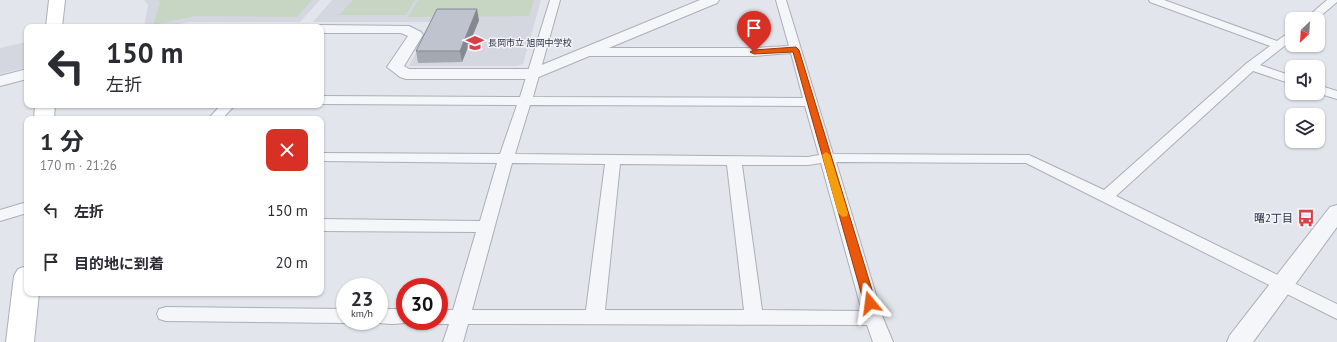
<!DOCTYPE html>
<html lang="ja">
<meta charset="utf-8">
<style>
body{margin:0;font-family:"PT Sans","Noto Sans JP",sans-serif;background:#f7f7f7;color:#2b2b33;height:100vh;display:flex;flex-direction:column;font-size:15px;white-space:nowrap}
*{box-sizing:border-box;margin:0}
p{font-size:13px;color:#7c7c81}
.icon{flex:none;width:22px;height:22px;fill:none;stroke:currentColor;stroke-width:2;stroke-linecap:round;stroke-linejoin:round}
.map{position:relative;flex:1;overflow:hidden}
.panel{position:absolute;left:24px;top:116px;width:300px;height:180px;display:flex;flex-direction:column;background:#fff;border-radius:8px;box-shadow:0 1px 3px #0004}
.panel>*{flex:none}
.hud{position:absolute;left:24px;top:24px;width:300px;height:84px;border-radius:8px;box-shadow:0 1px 3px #0004;background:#fff;color:#2b2b33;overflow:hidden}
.needle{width:26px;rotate:205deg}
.controls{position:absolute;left:1285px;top:12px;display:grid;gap:8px}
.controls a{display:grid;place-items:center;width:40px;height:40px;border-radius:8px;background:#fff;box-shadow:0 1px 3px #0004;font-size:20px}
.speed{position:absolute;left:336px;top:278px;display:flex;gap:8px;font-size:20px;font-weight:700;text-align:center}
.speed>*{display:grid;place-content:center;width:52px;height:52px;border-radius:50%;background:#fff;box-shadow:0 1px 3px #0004;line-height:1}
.speed small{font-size:10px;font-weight:400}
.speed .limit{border:6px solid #d22;background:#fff;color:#111}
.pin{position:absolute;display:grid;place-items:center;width:34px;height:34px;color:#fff;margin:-41px -17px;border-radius:50% 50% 50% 0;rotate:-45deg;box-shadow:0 0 4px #0007}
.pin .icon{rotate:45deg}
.me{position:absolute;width:44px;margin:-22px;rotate:344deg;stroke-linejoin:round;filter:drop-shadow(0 0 3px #0008)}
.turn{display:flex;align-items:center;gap:14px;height:84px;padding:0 16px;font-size:18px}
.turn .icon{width:52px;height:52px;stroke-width:2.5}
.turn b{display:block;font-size:28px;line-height:34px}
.round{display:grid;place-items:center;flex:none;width:42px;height:42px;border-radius:8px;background:#f7f7f7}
.head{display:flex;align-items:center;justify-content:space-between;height:68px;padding:0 16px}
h1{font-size:24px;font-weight:700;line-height:30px}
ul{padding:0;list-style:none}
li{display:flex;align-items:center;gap:12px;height:52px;padding:0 16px}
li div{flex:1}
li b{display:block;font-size:15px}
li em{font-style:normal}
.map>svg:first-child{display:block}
</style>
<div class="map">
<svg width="1337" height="342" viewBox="0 0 1337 342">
<rect width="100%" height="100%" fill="#e2e5eb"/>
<path fill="#d4d7e0" d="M144,0H320L300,22H188L165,27H144L148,5Z
M332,0H541L523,64L516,66H409L432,22H313Z
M27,42V67L0,74V48Z"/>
<path fill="#c6d6c3" d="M158,0H312L297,17L195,16L153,25L160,2Z
M353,0H415L406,15H339Z
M418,0H534L529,16L408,17Z"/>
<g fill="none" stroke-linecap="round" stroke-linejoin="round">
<g stroke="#aaafb9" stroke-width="2">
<path id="minor" d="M550,0H560L533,97L803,98L791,53L754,56H587L583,55L581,52L583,49L587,48H754L789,46L776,0H786L833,154L1029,155L1104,190L1247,63L1270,46L1150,2L1149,0H1164L1277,41L1288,33L1292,32V40L1260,65L1292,76V84L1253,71L1116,196L1337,304V319L1026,163L836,162L883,318L893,342H873L867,325L468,324L463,342H443L449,324H439L432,321H439V310H453L476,232L321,231V219L480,221L497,163L321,161V153L500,154L517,105L321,104V96L520,97ZM530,105L805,106L819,155L808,157L515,154ZM512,163L605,164L586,310H472ZM821,163L862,311L762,310L742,165H808ZM620,164L727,165L744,310H605Z
M1327,0H1337V2L1317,19H1305Z
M1318,85L1337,91V99L1317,93Z
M221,105H235L222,119H208Z
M27,202V213L0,221V210Z
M166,307L345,309V321H352L345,323L166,321L159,319L157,314L159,309Z
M379,309H405V321H412C400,325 384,325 372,321H379Z"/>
</g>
<g stroke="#aaafb9" stroke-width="2">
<path id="tertiary" d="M700,0H719L717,3L534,79H406L400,77L387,67L408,36L401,33H321V27H315L321,25L409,26L421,32L423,35L404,66L409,69H532Z
M27,69V79L0,86V76Z
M1337,205V227L1253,342H1227L1230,335L1330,207Z"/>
</g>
<g stroke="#aaafb9" stroke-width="2">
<path id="secondary" d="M49,0H65L62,27H46Z
M35,105H55L54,119H34Z
M27,266V293H39L34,342H6L14,276L18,269Z"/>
</g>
<use href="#minor" fill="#f5f6f9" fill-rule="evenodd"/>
<use href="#tertiary" fill="#f5f6f9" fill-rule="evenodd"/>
<use href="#secondary" fill="#fff" fill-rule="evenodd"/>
</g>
<path fill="#a4a8b1" d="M479,20L462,62L418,63L416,51Z"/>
<path fill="#868890" d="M477,9L479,20L462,62L460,51Z"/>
<path fill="#bfc3ce" stroke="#868890" d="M437,9H477L460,51H416Z"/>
<path fill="#ea580c" stroke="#983908" d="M796,47L799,50L876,303L874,306L870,307L866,306L864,303L793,52L754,54L750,52L754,50Z"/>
<path fill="#f59e0b" d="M826,152L830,155L848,213L847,216L843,217L838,213L822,155Z"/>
<defs>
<g id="school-bare" transform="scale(1.38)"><path d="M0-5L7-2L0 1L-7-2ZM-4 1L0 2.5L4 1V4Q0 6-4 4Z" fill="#d64148" stroke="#f2f4f8" stroke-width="2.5" paint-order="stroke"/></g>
<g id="bus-bare" transform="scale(1.38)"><path d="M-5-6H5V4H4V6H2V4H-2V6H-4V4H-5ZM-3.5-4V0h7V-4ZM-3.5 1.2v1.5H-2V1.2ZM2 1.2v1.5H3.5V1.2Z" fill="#d64148" stroke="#f2f4f8" stroke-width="2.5" paint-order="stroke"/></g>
</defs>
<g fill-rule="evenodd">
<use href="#school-bare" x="475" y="43"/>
<use href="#bus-bare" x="1306" y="218"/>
</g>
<g text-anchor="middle" stroke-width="3" stroke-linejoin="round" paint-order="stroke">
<g font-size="9" fill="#293044" stroke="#f2f4f8" text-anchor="start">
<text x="488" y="46">長岡市立 旭岡中学校</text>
</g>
<g font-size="11" fill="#293044" stroke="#f2f4f8" text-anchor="end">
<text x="1293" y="222">曙2丁目</text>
</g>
</g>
</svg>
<div class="controls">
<a><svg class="needle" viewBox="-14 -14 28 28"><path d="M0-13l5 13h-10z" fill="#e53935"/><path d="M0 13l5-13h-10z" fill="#7c7c81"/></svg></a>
<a><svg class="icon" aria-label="sound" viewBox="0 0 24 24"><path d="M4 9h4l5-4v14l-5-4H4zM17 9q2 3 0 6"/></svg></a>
<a><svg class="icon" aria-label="layers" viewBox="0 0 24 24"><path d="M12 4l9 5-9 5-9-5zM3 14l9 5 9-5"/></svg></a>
</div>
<div class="speed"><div>23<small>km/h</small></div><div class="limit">30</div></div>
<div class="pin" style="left:754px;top:52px;background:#d93025"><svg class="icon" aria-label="arrive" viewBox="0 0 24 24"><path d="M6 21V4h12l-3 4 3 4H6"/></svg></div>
<svg class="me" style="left:870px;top:303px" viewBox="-20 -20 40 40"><path d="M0-17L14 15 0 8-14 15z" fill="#ea580c" stroke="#fff" stroke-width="4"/></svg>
<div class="hud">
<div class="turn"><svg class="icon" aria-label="left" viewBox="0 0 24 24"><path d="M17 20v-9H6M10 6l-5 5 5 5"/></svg><div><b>150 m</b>左折</div></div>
</div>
<section class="panel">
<div class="head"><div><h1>1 分</h1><p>170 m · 21:26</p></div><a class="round" style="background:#d93025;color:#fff"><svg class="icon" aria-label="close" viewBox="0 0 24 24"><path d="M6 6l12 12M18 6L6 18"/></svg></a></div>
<ul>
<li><svg class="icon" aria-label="left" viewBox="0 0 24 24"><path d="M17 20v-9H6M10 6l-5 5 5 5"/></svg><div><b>左折</b></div><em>150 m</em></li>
<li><svg class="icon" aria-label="arrive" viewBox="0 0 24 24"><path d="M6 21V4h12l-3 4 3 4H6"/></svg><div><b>目的地に到着</b></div><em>20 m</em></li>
</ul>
</section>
</div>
